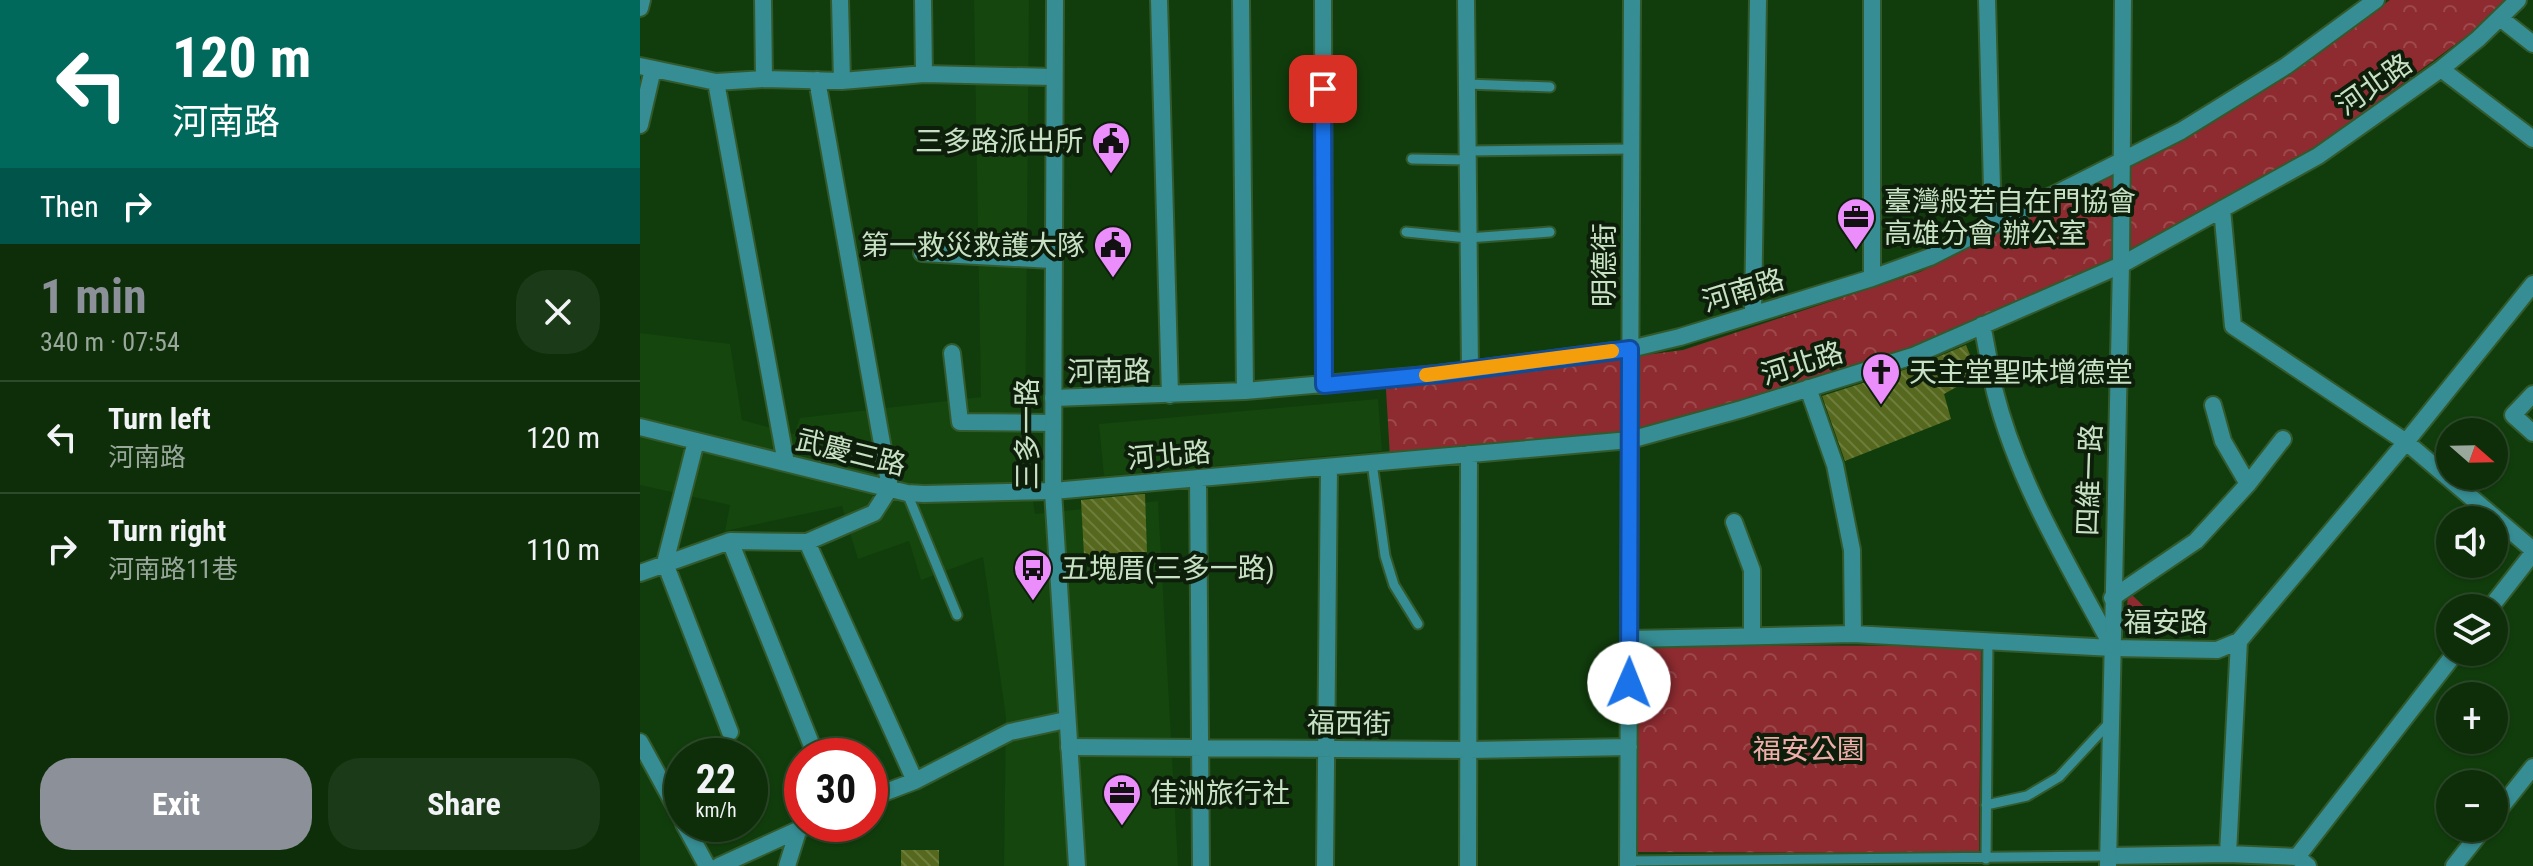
<!DOCTYPE html>
<meta charset="utf-8">
<style>
body{margin:0;font-family:"Roboto Condensed","Noto Sans TC",sans-serif;background:#1b3a17;color:#f1f3f6;height:100vh;display:flex;flex-direction:column;font-size:30px;white-space:nowrap}
*{box-sizing:border-box;margin:0}
p{font-size:26px;color:#9aa89c}
.icon{flex:none;width:44px;height:44px;fill:none;stroke:currentColor;stroke-width:2;stroke-linecap:round;stroke-linejoin:round}
.map{position:relative;flex:1;overflow:hidden}
.panel{display:flex;flex-direction:column;background:#0d2e09;width:640px}
.panel>*{flex:none}
.hud{background:#00695c;color:#fff;overflow:hidden}
.needle{width:52px;rotate:110deg}
.tools{position:absolute;left:1796px;top:418px;display:grid;gap:16px}
.tools a{display:grid;place-items:center;width:72px;height:72px;border-radius:50%;background:#0d2e09;box-shadow:0 2px 6px #0004,0 0 0 2px #2d4a2a;font-size:40px}
.speed{position:absolute;left:24px;top:738px;display:flex;gap:16px;font-size:40px;font-weight:700;text-align:center}
.speed>*{display:grid;place-content:center;width:104px;height:104px;border-radius:50%;background:#0d2e09;box-shadow:0 2px 6px #0004,0 0 0 2px #2d4a2a;line-height:1}
.speed small{font-size:20px;font-weight:400}
.speed .limit{border:12px solid #d22;background:#fff;color:#111}
.pin{position:absolute;display:grid;place-items:center;width:68px;height:68px;color:#fff;margin:-34px;border-radius:16px;box-shadow:0 4px 12px #0006}
.me{position:absolute;width:88px;margin:-44px;rotate:1deg;stroke-linejoin:round;filter:drop-shadow(0 0 6px #0008)}
.turn{display:flex;align-items:center;gap:28px;height:168px;padding:0 40px;font-size:36px}
.turn .icon{width:104px;height:104px;stroke-width:2.5}
.turn b{display:block;font-size:56px;line-height:68px}
.then{display:flex;align-items:center;height:76px;padding:0 40px;background:#0003;gap:16px;font-size:30px}
.round{display:grid;place-items:center;flex:none;width:84px;height:84px;border-radius:32px;background:#1b3a17}
.head{display:flex;align-items:center;justify-content:space-between;height:136px;padding:0 40px}
h1{font-size:48px;font-weight:700;line-height:60px;color:#8c9099}
.cta{display:flex;gap:16px;margin-top:auto;padding:16px 40px}
.cta a{flex:1;height:92px;border-radius:32px;background:#8c9099;color:#fff;font-size:32px;font-weight:700;line-height:92px;text-align:center}
.cta a+a{background:#1b3a17;color:#f1f3f6}
ul{padding:0;list-style:none}
li{display:flex;align-items:center;gap:24px;height:112px;padding:0 40px;border-top:2px solid #2d4a2a}
li div{flex:1}
li b{display:block;font-size:30px}
li em{font-style:normal}
main{display:flex;flex:1;min-height:0}
.map>svg:first-child{display:block}
</style>
<main>
<section class="panel">
<div class="hud">
<div class="turn"><svg class="icon" aria-label="left" viewBox="0 0 24 24"><path d="M17 20v-9H6M10 6l-5 5 5 5"/></svg><div><b>120 m</b>河南路</div></div>
<div class="then">Then<svg class="icon" aria-label="right" viewBox="0 0 24 24"><path d="M7 20v-9h11M14 6l5 5-5 5"/></svg></div>
</div>
<div class="head"><div><h1>1 min</h1><p>340 m · 07:54</p></div><a class="round"><svg class="icon" aria-label="close" viewBox="0 0 24 24"><path d="M6 6l12 12M18 6L6 18"/></svg></a></div>
<ul>
<li><svg class="icon" aria-label="left" viewBox="0 0 24 24"><path d="M17 20v-9H6M10 6l-5 5 5 5"/></svg><div><b>Turn left</b><p>河南路</p></div><em>120 m</em></li>
<li><svg class="icon" aria-label="right" viewBox="0 0 24 24"><path d="M7 20v-9h11M14 6l5 5-5 5"/></svg><div><b>Turn right</b><p>河南路11巷</p></div><em>110 m</em></li>
</ul>
<div class="cta"><a>Exit</a><a>Share</a></div>
</section>
<div class="map">
<svg width="1893" height="866" viewBox="0 0 1893 866">
<defs>
<pattern id="park-crowns" width="20" height="18" patternUnits="userSpaceOnUse" patternTransform="scale(2)"><rect width="20" height="18" fill="#8e2b30"/><path d="M2 6a3 3 0 1 1 6 0M12 15a3 3 0 1 1 6 0" fill="none" stroke="#9c494c"/></pattern>
<pattern id="building-back-hatch" width="6" height="6" patternUnits="userSpaceOnUse" patternTransform="scale(2)"><rect width="6" height="6" fill="#56681d"/><path d="M-1 5l2 2M0 0l6 6M5-1l2 2" fill="none" stroke="#6d7d3c"/></pattern>
</defs>
<rect width="100%" height="100%" fill="#113d0c"/>
<path fill="#14460e" d="M334,0H389L385,449L395,514L518,501L538,866H364L366,717L343,557L281,580L269,541L218,559L202,506L85,531L90,505L0,485V333L90,344L102,420L154,434L160,418L341,397Z
M738,399L742,451L464,476L459,424Z"/>
<path fill="url(#park-crowns)" d="M1750,0H1866L1832,32L1674,149L1489,252L1273,347L1103,401L996,430L750,457L746,389L1043,350L1280,272L1544,139L1648,72Z
M1488,591L1528,630L1486,629Z
M999,645L1341,646L1339,853L997,852Z"/>
<path fill="url(#building-back-hatch)" d="M1326,345L1338,375L1304,394L1311,419L1205,461L1182,396L1276,366Z
M502,494H505L507,552L444,555L441,500Z
M261,850H299V866H261Z"/>
<g fill="none" stroke-linecap="round" stroke-linejoin="round">
<g stroke="#325a2d" stroke-width="13">
<path id="service" d="M827,84L910,87
M827,151L991,149
M772,159L828,160
M766,232L828,238L910,232
M732,463L745,556L754,585L778,624
M267,493L317,615
M1346,805L1387,796L1419,777L1470,722
M1346,859L1348,640
M988,861L1468,856"/>
</g>
<g stroke="#325a2d" stroke-width="20">
<path id="minor" d="M123,0L124,79
M200,0L202,81
M283,0L284,74
M519,0L530,395
M601,0L605,391
M683,0L684,385
M826,0L830,369
M1232,0V278
M1347,0L1353,225
M0,8L2,0
M1860,18L1893,44
M0,66L76,82L124,79L202,81L284,74L414,77
M1801,69L1893,139
M76,82L146,463
M0,125L13,69
M1582,209L1593,326L1766,442L1893,550
M282,253L412,260
M1113,313L1118,0
M1342,325C1347,347 1350,370 1355,392C1378,483 1429,566 1473,648
M312,353L320,422L413,423
M1168,388L1195,465L1212,550L1213,634
M1893,394L1873,415L1893,433
M413,398L605,391L798,374L990,349L1040,337L1232,278L1290,257L1541,131L1646,66L1736,0
M1573,405L1583,441L1608,484
M0,427L267,493L284,494L413,491L990,440L1102,409L1273,356L1481,265L1678,156L1801,69L1838,39L1878,0
M56,441L25,563L90,732
M558,478L561,866
M1094,522L1112,570V636
M90,541L176,756
M167,542L275,781
M0,573L90,541L167,542L234,513L250,488L177,80
M1472,598L1556,541L1608,484L1643,439
M1850,608L1893,553
M990,639L1213,634L1473,648L1577,650L1599,641L1766,442L1893,284
M0,742L42,819
M429,747L829,750L989,747
M230,798L275,781L370,732L426,720
M1854,816L1893,767
M44,824L67,866
M1588,854L1599,641
M1468,856L1588,854L1657,857L1668,866
M1657,857L1816,652
M79,866L171,824
M147,866L158,831
M685,866L689,467
M828,866L829,454
M988,866L992,0
M1814,866L1844,828"/>
</g>
<g stroke="#325a2d" stroke-width="20">
<path id="tertiary" d="M415,0L413,491L437,866
M1468,866L1481,265L1483,0"/>
</g>
<use href="#service" stroke="#368d93" stroke-width="9"/>
<use href="#minor" stroke="#368d93" stroke-width="16"/>
<use href="#tertiary" stroke="#368d93" stroke-width="16"/>
</g>
<g fill="none" stroke-linecap="round" stroke-linejoin="round">
<g stroke="#114b97" stroke-width="20">
<path id="route" d="M683,89L684,385L798,374L990,349L989,683"/>
</g>
<use href="#route" stroke="#1a73e8" stroke-width="14"/>
<path stroke="#f59e0b" stroke-width="14" d="M786,375L972,351"/>
</g>
<defs>
<g id="civic-pin" transform="scale(2)"><path d="M0 17L-7.5 6A9.5 9.5 0 1 1 7.5 6Z" fill="#eb8dfb" stroke="#0d1f0b"/><path d="M-.6-6.5H3V-4.5H.6V-3L4-1V1h2V6H-6V1h2V-1L-.6-3ZM-1.2 2.5V6h2.4V2.5Z" fill="#111"/></g>
<g id="office-pin" transform="scale(2)"><path d="M0 17L-7.5 6A9.5 9.5 0 1 1 7.5 6Z" fill="#eb8dfb" stroke="#0d1f0b"/><path d="M-6-3h4V-5.5h4V-3h4V5H-6ZM-1-4.5V-3h2v-1.5ZM-6 0V1H6V0Z" fill="#111"/></g>
<g id="church-pin" transform="scale(2)"><path d="M0 17L-7.5 6A9.5 9.5 0 1 1 7.5 6Z" fill="#eb8dfb" stroke="#0d1f0b"/><path d="M-1.2-6h2.4v3.5h3.3v2.4h-3.3V6h-2.4V-.1h-3.3v-2.4h3.3Z" fill="#111"/></g>
<g id="bus-pin" transform="scale(2)"><path d="M0 17L-7.5 6A9.5 9.5 0 1 1 7.5 6Z" fill="#eb8dfb" stroke="#0d1f0b"/><path d="M-5-6H5V4H4V6H2V4H-2V6H-4V4H-5ZM-3.5-4V0h7V-4ZM-3.5 1.2v1.5H-2V1.2ZM2 1.2v1.5H3.5V1.2Z" fill="#111"/></g>
</defs>
<g fill-rule="evenodd">
<use href="#civic-pin" x="471" y="141"/>
<use href="#office-pin" x="1216" y="217"/>
<use href="#civic-pin" x="473" y="245"/>
<use href="#church-pin" x="1241" y="372"/>
<use href="#bus-pin" x="393" y="568"/>
<use href="#office-pin" x="482" y="793"/>
</g>
<g text-anchor="middle" stroke-width="8" stroke-linejoin="round" paint-order="stroke">
<g font-size="28" fill="#c8e0c4" stroke="#0d1f0b">
<text transform="translate(1734 84) rotate(-35)" y="10">河北路</text>
<text transform="translate(964 265) rotate(-90)" y="10">明德街</text>
<text transform="translate(1103 290) rotate(-17)" y="10">河南路</text>
<text transform="translate(1162 363) rotate(-17)" y="10">河北路</text>
<text transform="translate(469 371) rotate(-1)" y="10">河南路</text>
<text transform="translate(387 434) rotate(-90)" y="10">三多一路</text>
<text transform="translate(211 452) rotate(14)" y="10">武慶三路</text>
<text transform="translate(529 455) rotate(-5)" y="10">河北路</text>
<text transform="translate(1449 480) rotate(-88)" y="10">四維一路</text>
<text x="1526" y="632">福安路</text>
<text transform="translate(709 723) rotate(1)" y="10">福西街</text>
</g>
<g font-size="28" fill="#c8e0c4" stroke="#0d1f0b" text-anchor="start">
<text x="443" y="151" text-anchor="end">三多路派出所</text>
<text x="1244" y="211">臺灣般若自在門協會<tspan x="1244" dy="32">高雄分會 辦公室</tspan></text>
<text x="445" y="255" text-anchor="end">第一救災救護大隊</text>
<text x="1269" y="382">天主堂聖味增德堂</text>
<text x="421" y="578">五塊厝(三多一路)</text>
<text x="510" y="803">佳洲旅行社</text>
</g>
<g font-size="28" fill="#f0adaa" stroke="#0d1f0b">
<text x="1169" y="759">福安公園</text>
</g>
</g>
</svg>
<div class="tools">
<a><svg class="needle" viewBox="-14 -14 28 28"><path d="M0-13l5 13h-10z" fill="#e53935"/><path d="M0 13l5-13h-10z" fill="#9aa89c"/></svg></a>
<a><svg class="icon" aria-label="sound" viewBox="0 0 24 24"><path d="M4 9h4l5-4v14l-5-4H4zM17 9q2 3 0 6"/></svg></a>
<a><svg class="icon" aria-label="layers" viewBox="0 0 24 24"><path d="M12 4l9 5-9 5-9-5zM3 14l9 5 9-5"/></svg></a>
<a>+</a>
<a>−</a>
</div>
<div class="speed"><div>22<small>km/h</small></div><div class="limit">30</div></div>
<div class="pin" style="left:683px;top:89px;background:#d93025"><svg class="icon" aria-label="arrive" viewBox="0 0 24 24"><path d="M6 21V4h12l-3 4 3 4H6"/></svg></div>
<svg class="me" style="left:989px;top:683px" viewBox="-20 -20 40 40"><circle r="19" fill="#fff"/><path d="M0-13L10 11 0 6-10 11z" fill="#1a73e8"/></svg>
</div>
</main>
